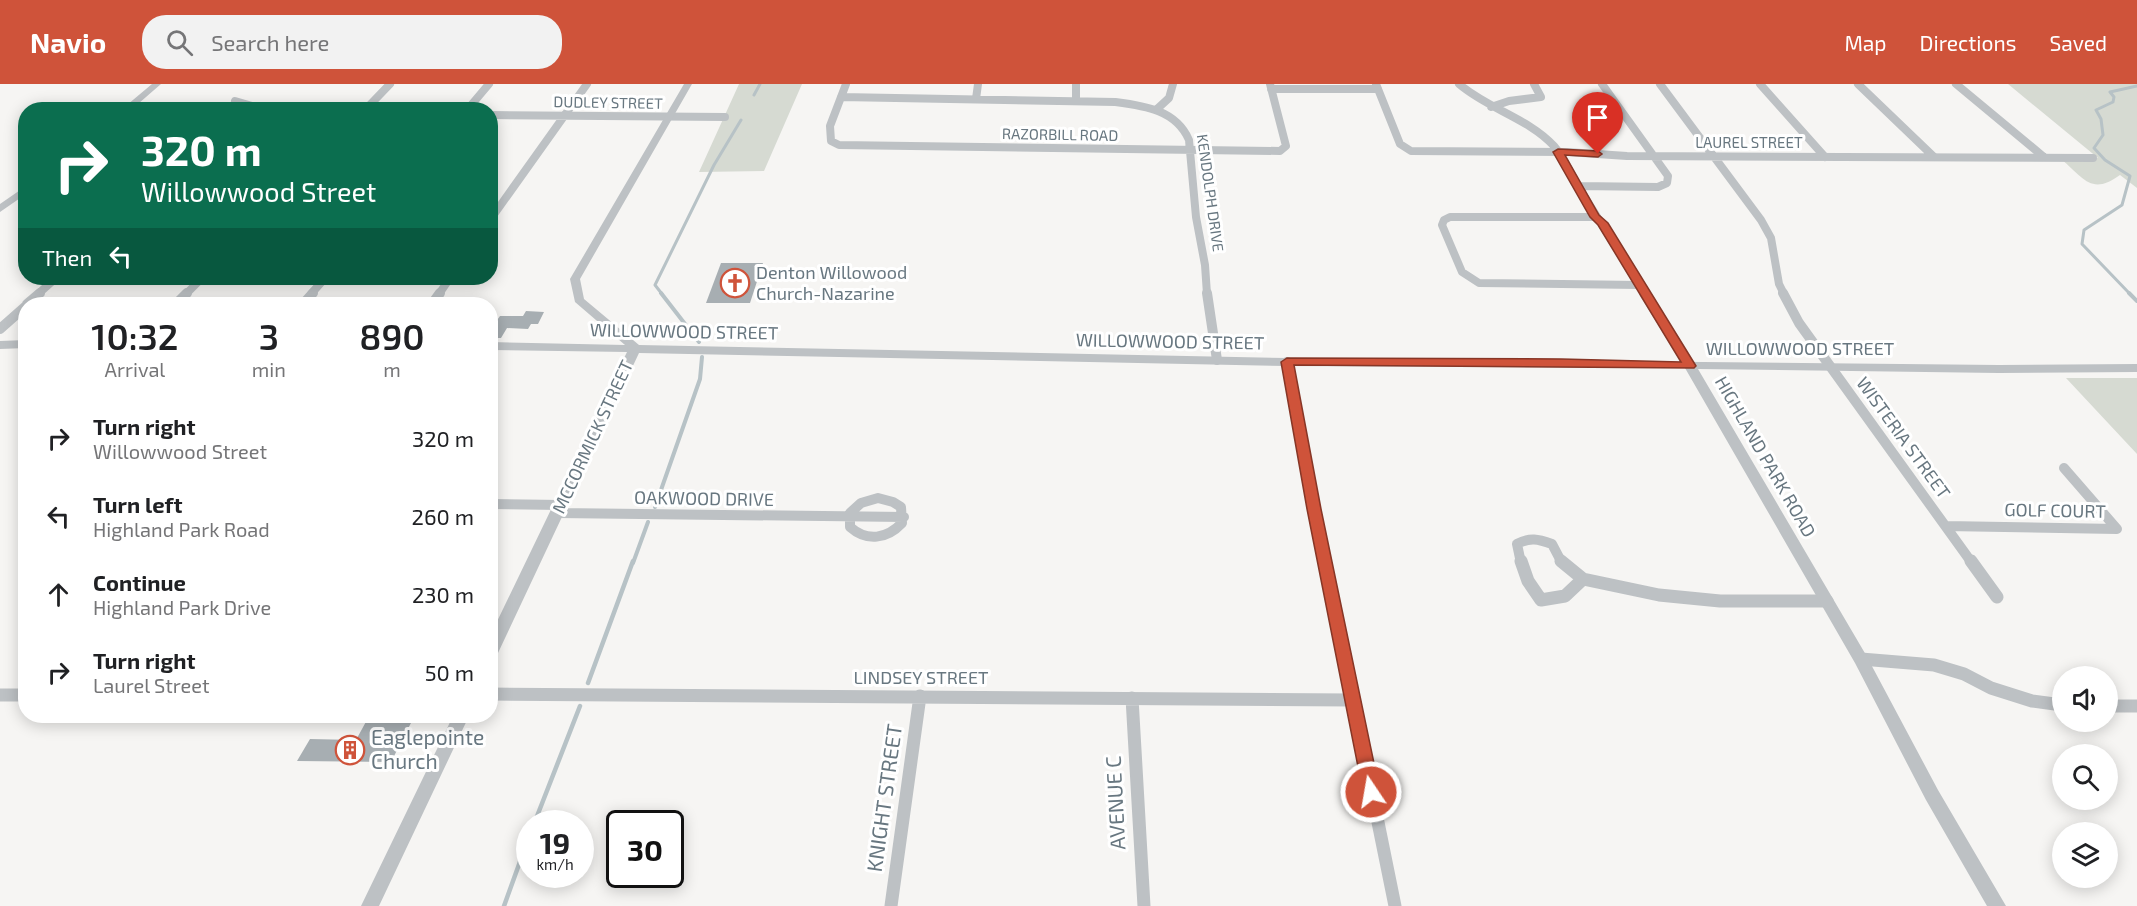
<!DOCTYPE html>
<style>
body{margin:0;font-family:"Exo 2",sans-serif;background:#f2f2f2;color:#202124;height:100vh;display:flex;flex-direction:column;font-size:22px;white-space:nowrap}
*{box-sizing:border-box;margin:0}
p{font-size:20px;color:#757577}
.icon{flex:none;width:33px;height:33px;fill:none;stroke:currentColor;stroke-width:2;stroke-linecap:round;stroke-linejoin:round}
.map{position:relative;flex:1;overflow:hidden}
.side{position:absolute;left:18px;top:213px;width:480px;height:426px;display:flex;flex-direction:column;background:#fff;border-radius:24px;box-shadow:0 3px 15px #0003}
.side>*{flex:none}
.guide{position:absolute;left:18px;top:18px;width:480px;height:183px;border-radius:24px;box-shadow:0 3px 15px #0003;background:#0b6e4f;color:#fff;overflow:hidden}
.controls{position:absolute;left:2052px;top:582px;display:grid;gap:12px}
.controls a{display:grid;place-items:center;width:66px;height:66px;border-radius:50%;background:#fff;box-shadow:0 3px 15px #0003;font-size:30px}
.speed{position:absolute;left:516px;top:726px;display:flex;gap:12px;font-size:30px;font-weight:700;text-align:center}
.speed>*{display:grid;place-content:center;width:78px;height:78px;border-radius:50%;background:#fff;box-shadow:0 3px 15px #0003;line-height:1}
.speed small{font-size:15px;font-weight:400}
.speed .limit{border:3px solid #111;border-radius:9px;background:#fff;color:#111}
.pin{position:absolute;display:grid;place-items:center;width:51px;height:51px;color:#fff;margin:-62px -26px;border-radius:50% 50% 50% 0;rotate:-45deg;box-shadow:0 0 6px #0007}
.pin .icon{rotate:45deg}
.me{position:absolute;width:66px;margin:-33px;rotate:348deg;stroke-linejoin:round;filter:drop-shadow(0 0 4px #0008)}
.turn{display:flex;align-items:center;gap:21px;height:126px;padding:0 24px;font-size:27px}
.turn .icon{width:78px;height:78px;stroke-width:2.5}
.turn b{display:block;font-size:42px;line-height:51px}
.then{display:flex;align-items:center;height:57px;padding:0 24px;background:#0003;gap:12px;font-size:22px}
.eta{display:flex;justify-content:space-evenly;align-items:center;height:102px;text-align:center}
.eta b{font-size:36px;font-weight:600;line-height:42px}
ul{padding:0;list-style:none}
li{display:flex;align-items:center;gap:18px;height:78px;padding:0 24px}
li div{flex:1}
li b{display:block;font-size:22px}
li em{font-style:normal}
header{display:flex;align-items:center;gap:36px;box-sizing:border-box;height:84px;padding:0 30px;background:#cf533a;color:#fff}
header strong{font-size:28px}
nav{display:flex;gap:33px;margin-inline-start:auto;font-size:21px}
.search{width:420px;height:54px;background:#f2f2f2;display:flex;align-items:center;gap:15px;box-sizing:border-box;padding:0 21px;border-radius:24px;color:#757577;font-size:22px}
.map>svg:first-child{display:block}
</style>
<header>
<strong>Navio</strong>
<div class="search"><svg class="icon" aria-label="search" viewBox="0 0 24 24"><circle cx="10" cy="10" r="6"/><path d="M15 15l6 6"/></svg>Search here</div>
<nav><a>Map</a><a>Directions</a><a>Saved</a></nav>
</header>
<div class="map">
<svg width="2137" height="822" viewBox="0 0 2137 822">
<rect width="100%" height="100%" fill="#f6f5f3"/>
<path fill="#d6dad2" d="M739,0H802L764,87L699,88Z
M2008,0H2137V104L2120,91C2091,112 2084,94 2061,75L2098,74Z
M2066,294H2137V370Z"/>
<g fill="none" stroke-linecap="round" stroke-linejoin="round">
<path stroke="#b7c2c6" stroke-width="3" d="M754,11L760,0
M662,210L655,201L714,81L741,36
M2130,210L2082,160L2084,146L2122,121L2130,92L2105,76L2094,64L2103,51L2101,35L2096,26L2113,18L2114,13L2110,8L2137,2"/>
<path stroke="#b7c2c6" stroke-width="4" d="M661,209L699,258
M2129,209L2137,217
M655,423L700,295L702,273
M633,479L648,438"/>
<path stroke="#b7c2c6" stroke-width="4.5" d="M588,599L633,477
M534,740L580,622
M504,822L530,750"/>
</g>
<path fill="#a7aeb2" d="M721,179H763L750,219H706Z
M526,227L544,228L538,240H531L528,245L507,244L501,254H490V246L500,232H523Z
M368,634L413,635L391,678L297,677L310,655L356,656Z"/>
<g fill="none" stroke-linecap="round" stroke-linejoin="round">
<path stroke="#bdc1c4" stroke-width="8" d="M846,0L830,42L831,57L839,61L1280,67L1286,62L1270,0
M1076,0V16
M1376,0L1400,60L1411,67L1567,68L1627,72L2093,74
M1459,0C1488,25 1528,34 1554,62C1564,73 1570,89 1578,102
M1602,0L1668,92L1667,99L1658,103L1578,102L1645,210
M1660,0L1761,136L1771,154L1779,200L1784,210
M1760,0L1825,73
M1858,0L1934,73
M1956,0L2044,73
M1271,5H1378
M841,13L1115,18C1145,22 1176,26 1189,56L1196,133L1205,181L1207,210
M976,15L978,0
M235,17L265,26
M1491,23L1509,17L1541,13L1534,0
M365,26L390,0
M467,26L489,0
M1156,26L1169,14L1173,0
M490,31L725,33
M1595,133H1450L1444,136L1442,141L1462,188L1479,199L1639,201
M490,136L587,0
M38,210L56,194
M186,210L202,194
M311,210L325,194
M439,210L450,194"/>
<path stroke="#bdc1c4" stroke-width="10" d="M1207,209L1217,276
M1644,209L1690,282
M1783,209L1799,239L1972,479
M27,220L40,209
M176,220L187,209
M303,220L313,209
M432,220L440,209
M0,245L26,222
M1287,278L1325,479
M878,414L893,418L901,423L902,439C887,455 867,458 850,443V429L861,419Z
M490,420L561,421
M557,429L904,433
M1946,442L2117,445L2064,384
M1521,479L1517,460C1530,453 1538,455 1552,460L1562,479"/>
<path stroke="#bdc1c4" stroke-width="13" d="M1325,477L1395,822
M1521,477L1528,497L1541,516L1565,512L1583,495
M1561,477L1583,495
M1971,477L1997,513
M1583,495L1659,511L1720,517H1827
M1861,575L1934,581L1964,590L1991,604L2032,617L2062,621
M490,610L1352,616
M0,611H26
M1132,614L1144,822
M2108,622H2137
M891,822L920,612"/>
<path fill="#bdc1c4" fill-rule="evenodd" d="M152,0H161L131,26H121Z
M684,0H692L580,195L584,215L639,261L1287,274L1999,281L2137,280V288L1999,289L1698,285L1866,571L1938,706L2006,822H1987L1926,716L1855,579L1685,284L1287,282L639,269L498,569L495,573L490,575V552L627,268L490,266V258L625,261L575,218L570,195Z
M26,102V110L0,128V120Z
M26,256V264L0,265V257Z
M453,632H469L379,822H361Z"/>
</g>
<path fill="#cf533a" stroke="#873626" stroke-width="1.5" d="M1558,65L1598,67L1602,70L1598,73L1565,71L1599,131L1608,139L1696,282L1694,284L1294,281L1321,425L1380,708L1377,713L1371,715L1365,713L1363,708L1307,425L1281,278L1287,274L1561,275L1681,278L1598,141L1590,133L1553,68Z"/>
<defs>
<g id="church-ring" transform="scale(1.5)"><circle r="9.5" fill="#fff" stroke="#cf533a" stroke-width="1.5"/><path d="M-1.2-6h2.4v3.5h3.3v2.4h-3.3V6h-2.4V-.1h-3.3v-2.4h3.3Z" fill="#cf533a"/></g>
<g id="building-ring" transform="scale(1.5)"><circle r="9.5" fill="#fff" stroke="#cf533a" stroke-width="1.5"/><path d="M-4-6H4V6H1V3H-1V6H-4ZM-2.5-4.3h1.7v1.8h-1.7ZM.8-4.3h1.7v1.8H.8ZM-2.5-1h1.7V.8h-1.7ZM.8-1h1.7V.8H.8Z" fill="#cf533a"/></g>
</defs>
<g fill-rule="evenodd">
<use href="#church-ring" x="735" y="199"/>
<use href="#building-ring" x="350" y="666"/>
</g>
<g text-anchor="middle" stroke-width="6" stroke-linejoin="round" paint-order="stroke">
<g font-size="15" fill="#687780" stroke="#fff">
<text transform="translate(608 19) rotate(1)" y="5">DUDLEY STREET</text>
<text transform="translate(1060 51) rotate(1)" y="5">RAZORBILL ROAD</text>
<text x="1749" y="64">LAUREL STREET</text>
<text transform="translate(1210 109) rotate(82)" y="5">KENDOLPH DRIVE</text>
</g>
<g font-size="18" fill="#687780" stroke="#fff" text-anchor="start">
<text x="756" y="195">Denton Willowood<tspan x="756" dy="21">Church-Nazarine</tspan></text>
</g>
<g font-size="18" fill="#687780" stroke="#fff">
<text transform="translate(684 248) rotate(1)" y="6">WILLOWWOOD STREET</text>
<text transform="translate(1170 258) rotate(1)" y="6">WILLOWWOOD STREET</text>
<text x="1800" y="271">WILLOWWOOD STREET</text>
<text transform="translate(593 353) rotate(-65)" y="6">MCCORMICK STREET</text>
<text transform="translate(1903 354) rotate(54)" y="6">WISTERIA STREET</text>
<text transform="translate(1765 373) rotate(60)" y="6">HIGHLAND PARK ROAD</text>
<text transform="translate(704 415) rotate(1)" y="6">OAKWOOD DRIVE</text>
<text transform="translate(2055 427) rotate(1)" y="6">GOLF COURT</text>
<text x="921" y="600">LINDSEY STREET</text>
</g>
<g font-size="21" fill="#687780" stroke="#fff" text-anchor="start">
<text x="371" y="661">Eaglepointe<tspan x="371" dy="24">Church</tspan></text>
</g>
<g font-size="21" fill="#687780" stroke="#fff">
<text transform="translate(885 714) rotate(-82)" y="7">KNIGHT STREET</text>
<text transform="translate(1116 719) rotate(-93)" y="7">AVENUE C</text>
</g>
</g>
</svg>
<div class="controls">
<a><svg class="icon" aria-label="sound" viewBox="0 0 24 24"><path d="M4 9h4l5-4v14l-5-4H4zM17 9q2 3 0 6"/></svg></a>
<a><svg class="icon" aria-label="search" viewBox="0 0 24 24"><circle cx="10" cy="10" r="6"/><path d="M15 15l6 6"/></svg></a>
<a><svg class="icon" aria-label="layers" viewBox="0 0 24 24"><path d="M12 4l9 5-9 5-9-5zM3 14l9 5 9-5"/></svg></a>
</div>
<div class="speed"><div>19<small>km/h</small></div><div class="limit">30</div></div>
<div class="pin" style="left:1598px;top:70px;background:#d93025"><svg class="icon" aria-label="arrive" viewBox="0 0 24 24"><path d="M6 21V4h12l-3 4 3 4H6"/></svg></div>
<svg class="me" style="left:1371px;top:708px" viewBox="-20 -20 40 40"><circle r="17" fill="#cf533a" stroke="#fff" stroke-width="3"/><path d="M0-11L8 9 0 5-8 9z" fill="#fff"/></svg>
<div class="guide">
<div class="turn"><svg class="icon" aria-label="right" viewBox="0 0 24 24"><path d="M7 20v-9h11M14 6l5 5-5 5"/></svg><div><b>320 m</b>Willowwood Street</div></div>
<div class="then">Then<svg class="icon" aria-label="left" viewBox="0 0 24 24"><path d="M17 20v-9H6M10 6l-5 5 5 5"/></svg></div>
</div>
<section class="side">
<div class="eta">
<div><b>10:32</b><p>Arrival</p></div>
<div><b>3</b><p>min</p></div>
<div><b>890</b><p>m</p></div>
</div>
<ul>
<li><svg class="icon" aria-label="right" viewBox="0 0 24 24"><path d="M7 20v-9h11M14 6l5 5-5 5"/></svg><div><b>Turn right</b><p>Willowwood Street</p></div><em>320 m</em></li>
<li><svg class="icon" aria-label="left" viewBox="0 0 24 24"><path d="M17 20v-9H6M10 6l-5 5 5 5"/></svg><div><b>Turn left</b><p>Highland Park Road</p></div><em>260 m</em></li>
<li><svg class="icon" aria-label="ahead" viewBox="0 0 24 24"><path d="M12 20V5M6 11l6-6 6 6"/></svg><div><b>Continue</b><p>Highland Park Drive</p></div><em>230 m</em></li>
<li><svg class="icon" aria-label="right" viewBox="0 0 24 24"><path d="M7 20v-9h11M14 6l5 5-5 5"/></svg><div><b>Turn right</b><p>Laurel Street</p></div><em>50 m</em></li>
</ul>
</section>
</div>
